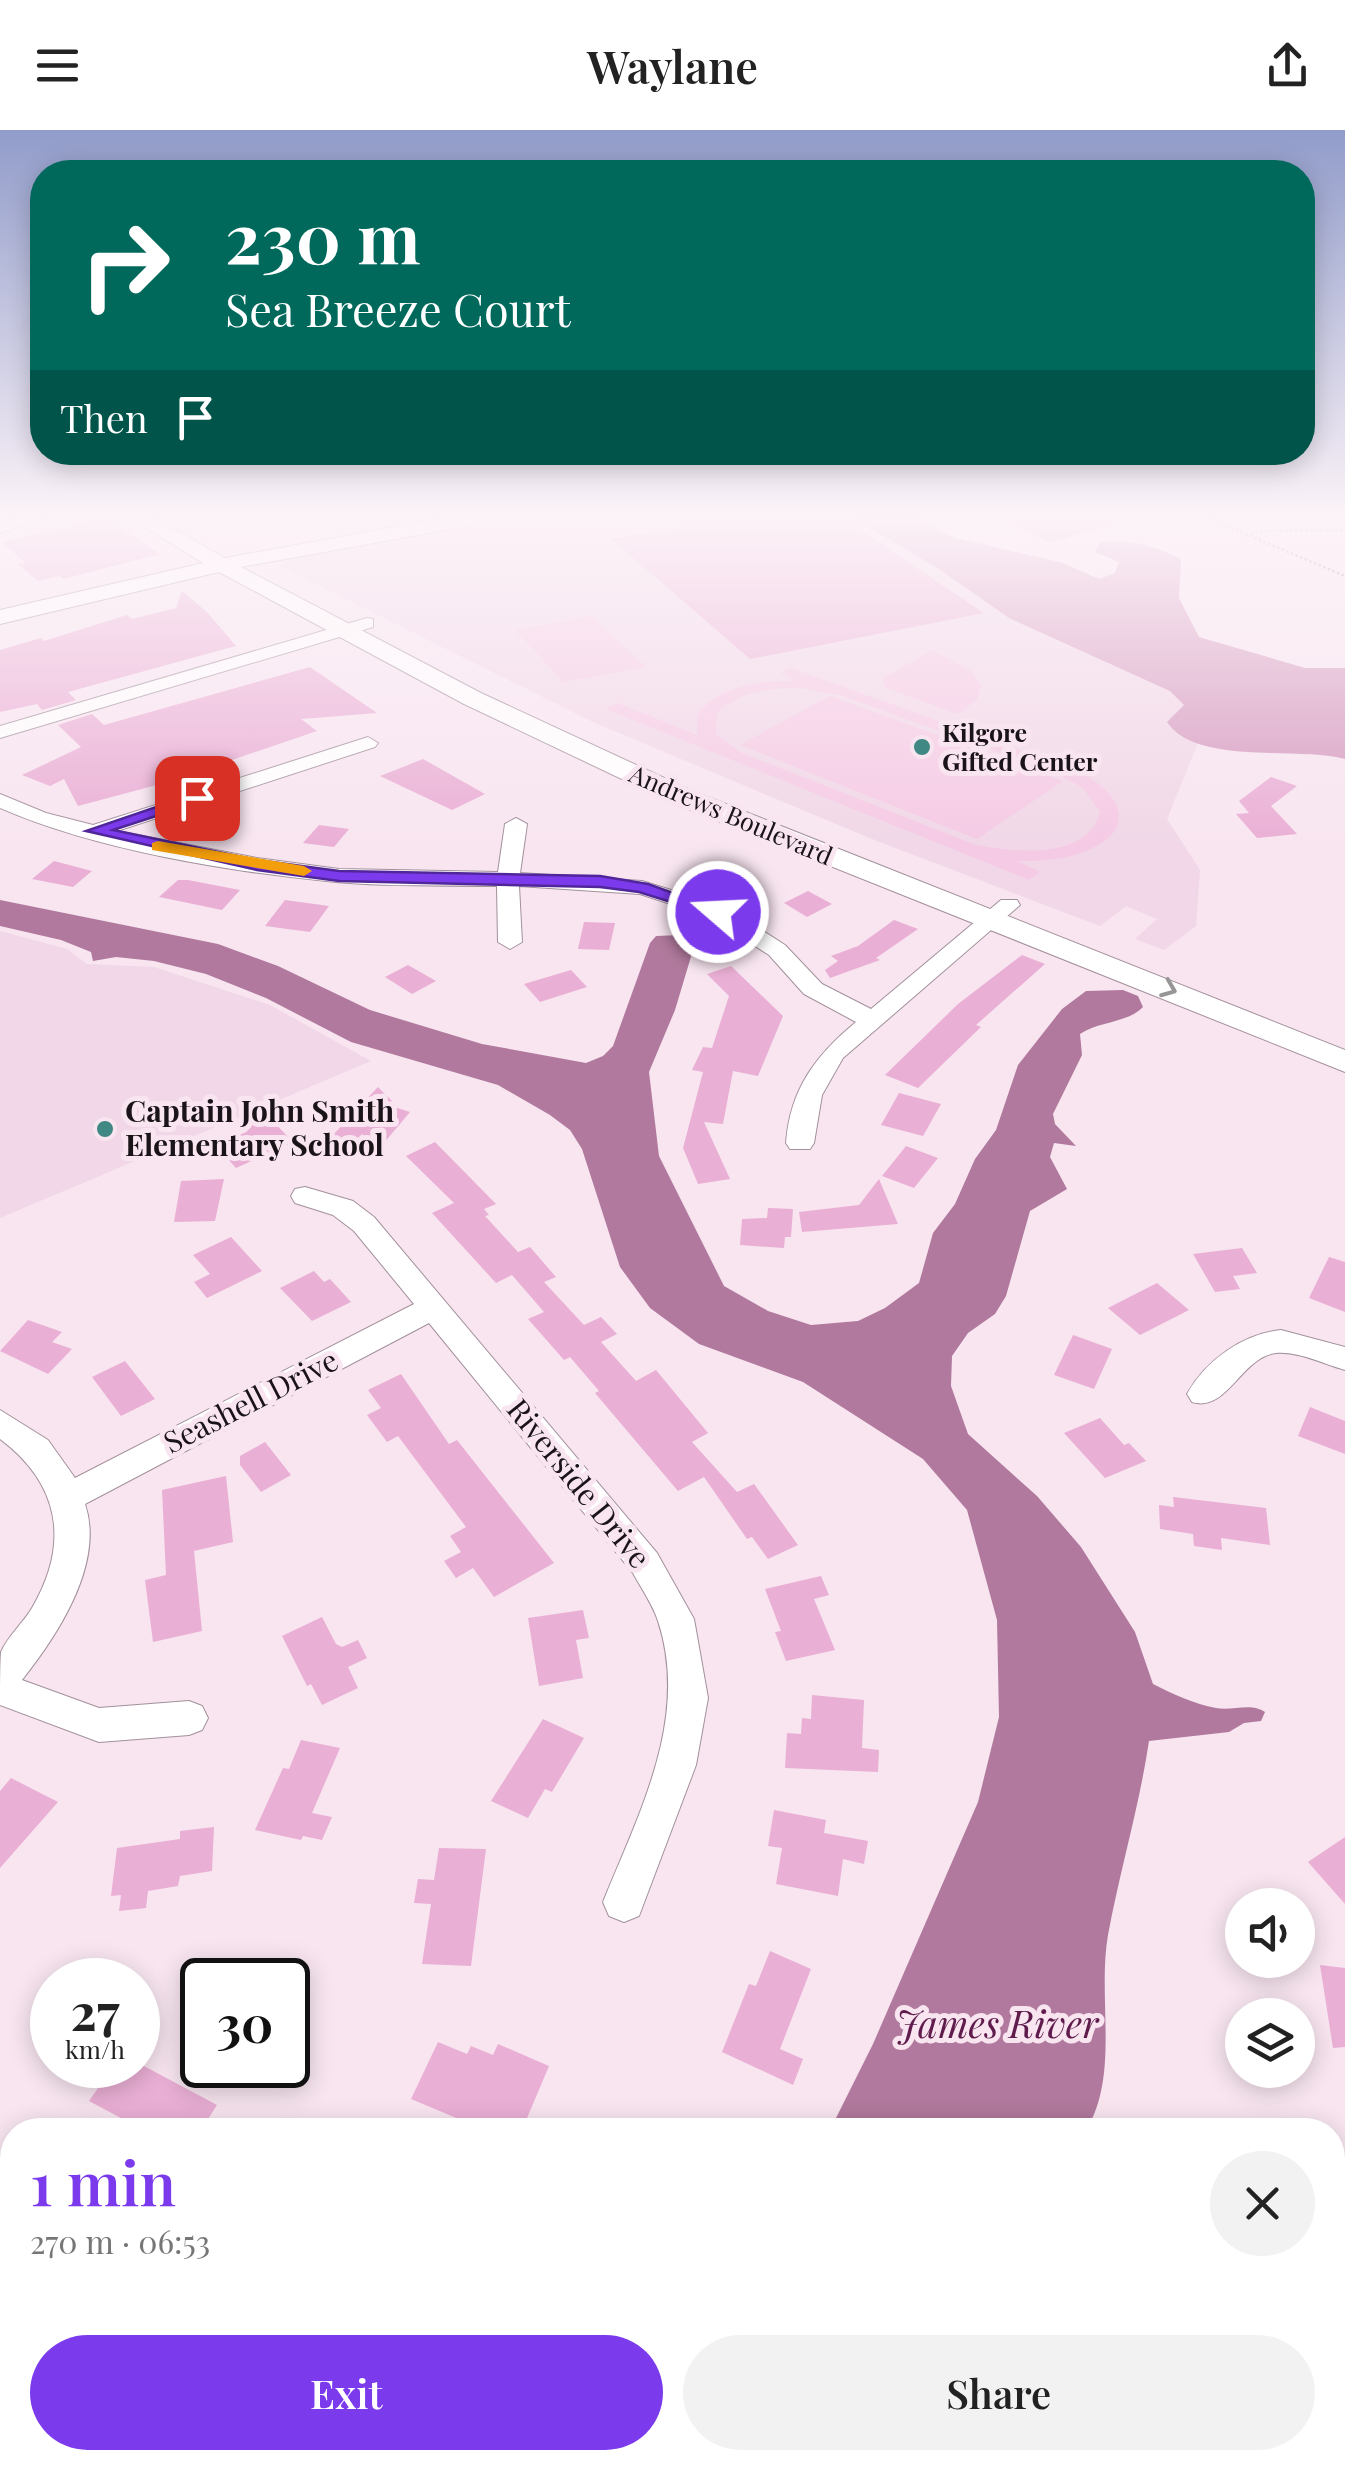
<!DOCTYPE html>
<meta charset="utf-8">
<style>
body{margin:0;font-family:"Playfair Display",serif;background:#f2f2f2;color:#222;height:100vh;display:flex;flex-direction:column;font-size:38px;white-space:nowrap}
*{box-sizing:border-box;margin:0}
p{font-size:32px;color:#767676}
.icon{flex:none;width:55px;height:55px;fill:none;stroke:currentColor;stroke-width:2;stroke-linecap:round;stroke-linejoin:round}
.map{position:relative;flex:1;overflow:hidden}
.panel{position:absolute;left:0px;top:1988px;width:1345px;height:352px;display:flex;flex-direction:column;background:#fff;border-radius:40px 40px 0 0;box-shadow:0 5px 25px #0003}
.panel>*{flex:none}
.banner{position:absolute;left:30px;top:30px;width:1285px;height:305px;border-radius:40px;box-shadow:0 5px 25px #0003;background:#00695c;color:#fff;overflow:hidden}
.controls{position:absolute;left:1225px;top:1758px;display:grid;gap:20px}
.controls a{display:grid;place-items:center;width:90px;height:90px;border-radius:50%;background:#fff;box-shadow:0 5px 25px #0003;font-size:50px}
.speed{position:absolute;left:30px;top:1828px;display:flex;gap:20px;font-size:50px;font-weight:700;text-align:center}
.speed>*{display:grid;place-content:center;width:130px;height:130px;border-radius:50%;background:#fff;box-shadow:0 5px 25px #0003;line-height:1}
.speed small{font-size:25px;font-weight:400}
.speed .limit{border:5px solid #111;border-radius:15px;background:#fff;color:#111}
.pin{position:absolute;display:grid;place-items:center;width:85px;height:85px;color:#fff;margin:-42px;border-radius:20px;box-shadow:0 5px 15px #0006}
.me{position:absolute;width:110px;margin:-55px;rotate:289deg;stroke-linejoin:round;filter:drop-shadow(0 0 8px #0008)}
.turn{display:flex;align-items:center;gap:35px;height:210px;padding:0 30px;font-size:45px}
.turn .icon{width:130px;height:130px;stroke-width:2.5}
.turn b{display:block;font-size:70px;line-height:85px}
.then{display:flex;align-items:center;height:95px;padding:0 30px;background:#0003;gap:20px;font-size:38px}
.round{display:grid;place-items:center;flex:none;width:105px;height:105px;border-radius:52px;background:#f2f2f2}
.headline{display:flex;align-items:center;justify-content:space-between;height:170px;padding:0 30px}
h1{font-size:60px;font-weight:600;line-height:75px;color:#7c3aed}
.primary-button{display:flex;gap:20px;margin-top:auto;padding:20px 30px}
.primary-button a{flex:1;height:115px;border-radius:60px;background:#7c3aed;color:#fff;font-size:40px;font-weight:600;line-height:115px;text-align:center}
.primary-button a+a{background:#f2f2f2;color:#222}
header{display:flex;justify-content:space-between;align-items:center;height:130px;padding:0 30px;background:#fff;font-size:45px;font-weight:600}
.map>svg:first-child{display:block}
</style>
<header><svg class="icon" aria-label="menu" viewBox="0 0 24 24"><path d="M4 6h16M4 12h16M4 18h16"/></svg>Waylane<svg class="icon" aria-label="share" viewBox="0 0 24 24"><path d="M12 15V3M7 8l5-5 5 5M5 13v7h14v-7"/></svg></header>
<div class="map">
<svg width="1345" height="2339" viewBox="0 0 1345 2339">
<rect width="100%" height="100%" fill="#f8e5f0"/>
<path fill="#f1d7e7" d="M528,388H859L1220,559L1167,689L1200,740L1196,796L1164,820L1135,809L1157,789L1126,776L1100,796L872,709L595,593L279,436L285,430L352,417Z
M0,801L67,819L87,834L154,837L270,875L371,931L0,1088Z"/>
<path fill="#f5cae4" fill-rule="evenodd" d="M592,486L646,537L564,552L515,500Z
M932,520L972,541L981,556L977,570L958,584L886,558L882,549Z
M791,538L1080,642C1119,662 1140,698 1088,720C1066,730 1041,731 1017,731L1040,742L1029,750L606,579L617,573L697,605L698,584C721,554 762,551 796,551L780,543ZM801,558L843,566L1058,644L1083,658L1100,682C1088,731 1013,722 976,715L742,623L716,604L717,582C741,561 771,558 801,558Z
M830,566L1063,651L977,709L740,615Z"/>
<path fill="#d59abf" d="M853,388H917L955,408L1063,433L1099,449L1115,443L1119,432L1095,422L1100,412C1130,409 1154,416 1181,429L1179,468L1199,507L1305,538H1345V629C1298,616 1196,636 1167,592L1184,575L1170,561L1009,488L936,437Z"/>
<path fill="#b0799d" d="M0,770L218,814L278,836L370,880L482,914L586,933L603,926L613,916L650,813L656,806L680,805L693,820L675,880L649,942L659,1026L724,1156L768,1181L811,1195L858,1191L885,1178L919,1153L933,1103L955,1074L975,1029L996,1000L1018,935L1062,879L1086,861L1123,860L1138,866L1143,877C1128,893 1099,891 1080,904L1082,925L1053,984L1055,994L1076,1016L1054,1013L1050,1027L1067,1059L1030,1081L1006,1166L995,1184L968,1203L952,1226L951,1256L968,1304L1037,1366L1081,1417L1135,1502L1153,1554C1173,1564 1194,1574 1216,1578C1233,1581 1251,1572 1265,1582L1261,1591L1244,1593L1229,1602L1149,1611C1139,1678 1120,1740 1108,1805C1097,1868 1120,1945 1086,2000H830L873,1914L978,1672L999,1587L997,1490L967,1380L923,1329L803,1252L699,1214L650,1178L620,1137L582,1019L570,1000L550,985L498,955L351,912L266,868L206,844L154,831L116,827L93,831L91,822L61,810L0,796Z
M573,2328H947L942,2339H557Z"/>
<path fill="#eaafd5" d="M105,388L160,424L64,449L59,446L38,451L18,434L26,433L1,412Z
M702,388H802L803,396L844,389L984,483L750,529L611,409L683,397L678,392Z
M997,388H1111L1112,395L1050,412Z
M182,461L208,483L236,516L68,562L76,570L42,580L37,574L0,582V520L41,508L44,511L127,485L132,489L176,478Z
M310,537L377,583L301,589L317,601L211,637L204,631L160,644L168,652L78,676L64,649L50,656L22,645L81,617L58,595L92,584L104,595Z
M423,629L485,664L452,680L380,646Z
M1271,647L1297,656L1271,676L1297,704L1257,708L1236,684L1249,683L1239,671Z
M319,695L349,699L334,717L303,713Z
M54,731L92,741L73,757L32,749Z
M178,750H188L240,760L222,780L159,767Z
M808,761L832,774L807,787L784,773Z
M285,770L329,776L310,802L265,796Z
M894,790L918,799L876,828L880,830L830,848L825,840L838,831L831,826L858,816Z
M584,792L615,793L609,820L578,819Z
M1022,825L1045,834L976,895L981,897L918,958L885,945L958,874Z
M408,835L436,851L412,864L385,847Z
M731,836L783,886L758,946L733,941L723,994L704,992L730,1049L698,1054L683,1018L703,942L692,940L703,917L712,918L729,866L707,844Z
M571,840L587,857L540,872L524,854Z
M378,957L392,971L388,975L410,982L378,1020L362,1004L353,1013L332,1006Z
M899,963L941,974L923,1006L881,995Z
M265,983L293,1012L236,1038L216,1016L248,1001L241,994Z
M435,1012L496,1074L484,1079L489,1085L485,1086L518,1122L530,1117L556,1147L544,1152L584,1195L601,1187L617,1204L601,1212L636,1251L656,1240L708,1303L692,1312L737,1362L754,1354L798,1415L768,1429L752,1407L747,1409L704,1347L678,1361L595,1263L599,1261L570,1227L564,1230L528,1189L544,1182L512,1145L496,1153L432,1083L454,1073L406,1026Z
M906,1016L938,1028L914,1058L882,1046Z
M224,1049L215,1091L174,1092L181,1051Z
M879,1049L898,1094L802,1102L799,1082L859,1075Z
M768,1078L793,1079L791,1107H785L784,1118L740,1115L742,1089L767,1088Z
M231,1107L262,1141L207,1168L194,1152L210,1144L193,1125Z
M1242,1118L1257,1143L1233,1146L1240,1159L1215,1162L1193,1124Z
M1329,1127L1345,1132V1182L1309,1168Z
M314,1141L324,1152L330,1149L351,1172L312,1191L280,1158Z
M1157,1153L1189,1180L1140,1205L1108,1178Z
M28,1190L62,1202L52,1212L72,1219L48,1244L0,1221Z
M1073,1205L1112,1219L1094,1259L1054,1245Z
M125,1231L155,1269L121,1286L92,1247Z
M401,1244L449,1314L457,1310L554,1433L494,1467L473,1438L456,1448L444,1431L461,1422L450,1406L466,1397L398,1306L387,1312L367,1285L381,1278L368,1260Z
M1310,1277L1345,1291V1324L1298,1306Z
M1100,1288L1124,1315L1129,1313L1146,1331L1105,1348L1064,1303Z
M265,1312L291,1345L261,1362L240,1335V1326Z
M226,1346L233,1412L194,1421L202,1501L153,1512L145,1450L166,1445L162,1360Z
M1173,1367L1266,1378L1270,1415L1221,1408L1222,1420L1194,1416L1193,1404L1160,1399L1159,1375L1174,1377Z
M821,1446L829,1465L814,1469L835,1520L786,1531L775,1502L781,1501L765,1459Z
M583,1480L589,1508L576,1510L583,1548L539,1556L528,1488Z
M322,1487L336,1514L342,1517L358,1510L367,1528L348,1537L358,1558L322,1575L311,1554L307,1556L282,1506Z
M812,1565L864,1570L862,1618L879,1620L878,1642L785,1638L787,1603L801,1604L802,1588L811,1589Z
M543,1589L584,1608L552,1662L545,1659L528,1688L491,1671Z
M301,1610L340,1618L312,1683L332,1687L322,1710L303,1706L301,1710L255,1700L283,1638L289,1639Z
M11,1648L58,1672L0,1738V1661Z
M774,1680L826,1690L824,1703L868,1711L864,1734L843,1729L838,1766L776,1754L782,1718L768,1716Z
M214,1697L212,1741L180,1746L178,1756L148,1761L146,1778L119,1781L121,1765L111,1766L117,1718L180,1709V1701Z
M1345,1707V1774L1308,1732Z
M439,1718L486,1719L471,1836L422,1834L431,1774L414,1773L418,1749L434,1750Z
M770,1821L811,1839L780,1919L803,1929L793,1955L722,1922L749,1854L756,1856Z
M1320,1835L1345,1838V1917L1333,1918Z
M438,1912L467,1924L471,1916L493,1925L498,1914L549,1936L522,2000H485L411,1969Z
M114,1935H142L217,1975L201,2000H114L121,1988L89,1971Z"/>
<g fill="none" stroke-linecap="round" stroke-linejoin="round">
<g stroke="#a2909b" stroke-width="2">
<path id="street" d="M21,388H49L0,403V393Z
M367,488L373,489V497L0,608V596Z
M368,607L378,613L375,617L117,701L257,728L339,739L498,742L505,694L516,688L527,694L520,743L642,751L726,777L785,815L822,854L871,879L1001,770H1017L1020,775L843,928L822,965L814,1013L810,1019H790L786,1013C790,959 816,925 856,892L804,864L769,825L710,787L640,764L519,756L522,812L510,819L498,812L497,756C444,755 389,757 336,752C231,742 96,720 0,678V664L46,683L93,695Z
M305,1057L353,1071L374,1087L657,1423L694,1489L708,1568L696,1635L639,1786L624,1792L609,1786L603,1772C639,1683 690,1588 658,1491C653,1475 641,1458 633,1443L429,1193L85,1374C105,1434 57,1506 22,1550L99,1578L189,1571L202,1576L208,1588L202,1600L189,1605L99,1612L0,1575C0,1561 0,1535 1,1522C7,1507 24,1492 32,1478C70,1413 60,1354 0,1309V1280L48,1310L75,1348L414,1174L354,1101L333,1085L295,1073L291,1066L295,1059Z
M1281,1200L1345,1217V1240C1323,1234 1299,1221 1276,1223C1241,1227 1227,1283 1192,1272L1187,1264C1206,1230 1243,1204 1281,1200Z
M12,2165V2214L0,2217V2167Z"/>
</g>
<g stroke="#a2909b" stroke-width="2">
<path id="secondary" d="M130,388H155L225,428L443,388H489L479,394L241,437L481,563L688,659L1345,920V942L668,671L464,574L219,442L0,494V480L203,433Z"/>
</g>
<path stroke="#9b8d95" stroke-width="2.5" stroke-dasharray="2.5 2.5" stroke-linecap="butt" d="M1208,388L1345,446
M1246,406L1260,401L1345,400"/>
<use href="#street" fill="#fff" fill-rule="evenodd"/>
<use href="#secondary" fill="#fff" fill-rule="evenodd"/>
</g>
<defs><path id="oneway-chevron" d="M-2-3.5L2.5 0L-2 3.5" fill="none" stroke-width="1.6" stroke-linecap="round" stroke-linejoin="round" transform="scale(2.5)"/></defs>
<use stroke="#989597" href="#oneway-chevron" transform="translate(1169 859) rotate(22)"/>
<linearGradient id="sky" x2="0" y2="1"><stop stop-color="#919cca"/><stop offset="0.54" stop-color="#fcf3f8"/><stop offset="1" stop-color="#fcf3f8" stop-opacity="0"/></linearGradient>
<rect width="1345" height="716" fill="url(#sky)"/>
<path fill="#7c3aed" stroke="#51269a" stroke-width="2.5" d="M197,663L202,665V671L113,700L257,730L339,741L600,746L648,754L726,782L718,787L639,762L600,757L339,751L257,740L86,701Z"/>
<path fill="#f59e0b" d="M158,711L304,736L312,741L304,746L152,720V713Z"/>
<g fill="#408884" stroke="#f8e5f0" stroke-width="4">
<circle cx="922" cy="617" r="10"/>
<circle cx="105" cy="999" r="10"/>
</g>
<g text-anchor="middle" stroke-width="10" stroke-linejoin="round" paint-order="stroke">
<g font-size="25" font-weight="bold" fill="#1a1317" stroke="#f8e5f0" text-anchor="start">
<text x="942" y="612">Kilgore<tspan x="942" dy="29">Gifted Center</tspan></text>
</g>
<g font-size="25" fill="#1a1317" stroke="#f8e5f0">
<text transform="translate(731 685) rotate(23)" y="9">Andrews Boulevard</text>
</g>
<g font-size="30" font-weight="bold" fill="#1a1317" stroke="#f8e5f0" text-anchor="start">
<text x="125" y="992">Captain John Smith<tspan x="125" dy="34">Elementary School</tspan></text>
</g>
<g font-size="30" fill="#1a1317" stroke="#f8e5f0">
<text transform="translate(251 1272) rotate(-27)" y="10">Seashell Drive</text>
<text transform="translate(578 1354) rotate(51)" y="10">Riverside Drive</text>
</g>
<g font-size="38" font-style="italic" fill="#5f1b4c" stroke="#f8e5f0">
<text x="997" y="1908">James River</text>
</g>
</g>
</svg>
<div class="controls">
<a><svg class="icon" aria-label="sound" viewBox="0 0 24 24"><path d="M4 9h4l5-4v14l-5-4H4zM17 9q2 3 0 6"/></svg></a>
<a><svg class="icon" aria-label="layers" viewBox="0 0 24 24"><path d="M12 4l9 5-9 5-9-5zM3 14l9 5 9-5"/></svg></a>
</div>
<div class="speed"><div>27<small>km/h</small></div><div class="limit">30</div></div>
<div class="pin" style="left:197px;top:668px;background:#d93025"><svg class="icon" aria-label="arrive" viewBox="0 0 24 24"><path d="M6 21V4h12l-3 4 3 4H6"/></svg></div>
<svg class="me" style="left:718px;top:782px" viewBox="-20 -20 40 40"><circle r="17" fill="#7c3aed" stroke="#fff" stroke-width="3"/><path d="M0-11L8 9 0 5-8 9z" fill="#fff"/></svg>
<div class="banner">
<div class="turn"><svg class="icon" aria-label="right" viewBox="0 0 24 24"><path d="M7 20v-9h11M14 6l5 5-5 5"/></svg><div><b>230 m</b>Sea Breeze Court</div></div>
<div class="then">Then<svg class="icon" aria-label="arrive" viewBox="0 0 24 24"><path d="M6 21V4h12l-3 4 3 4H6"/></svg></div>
</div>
<section class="panel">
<div class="headline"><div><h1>1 min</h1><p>270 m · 06:53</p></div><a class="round"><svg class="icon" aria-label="close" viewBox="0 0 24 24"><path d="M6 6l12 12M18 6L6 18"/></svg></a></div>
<div class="primary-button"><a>Exit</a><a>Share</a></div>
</section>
</div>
